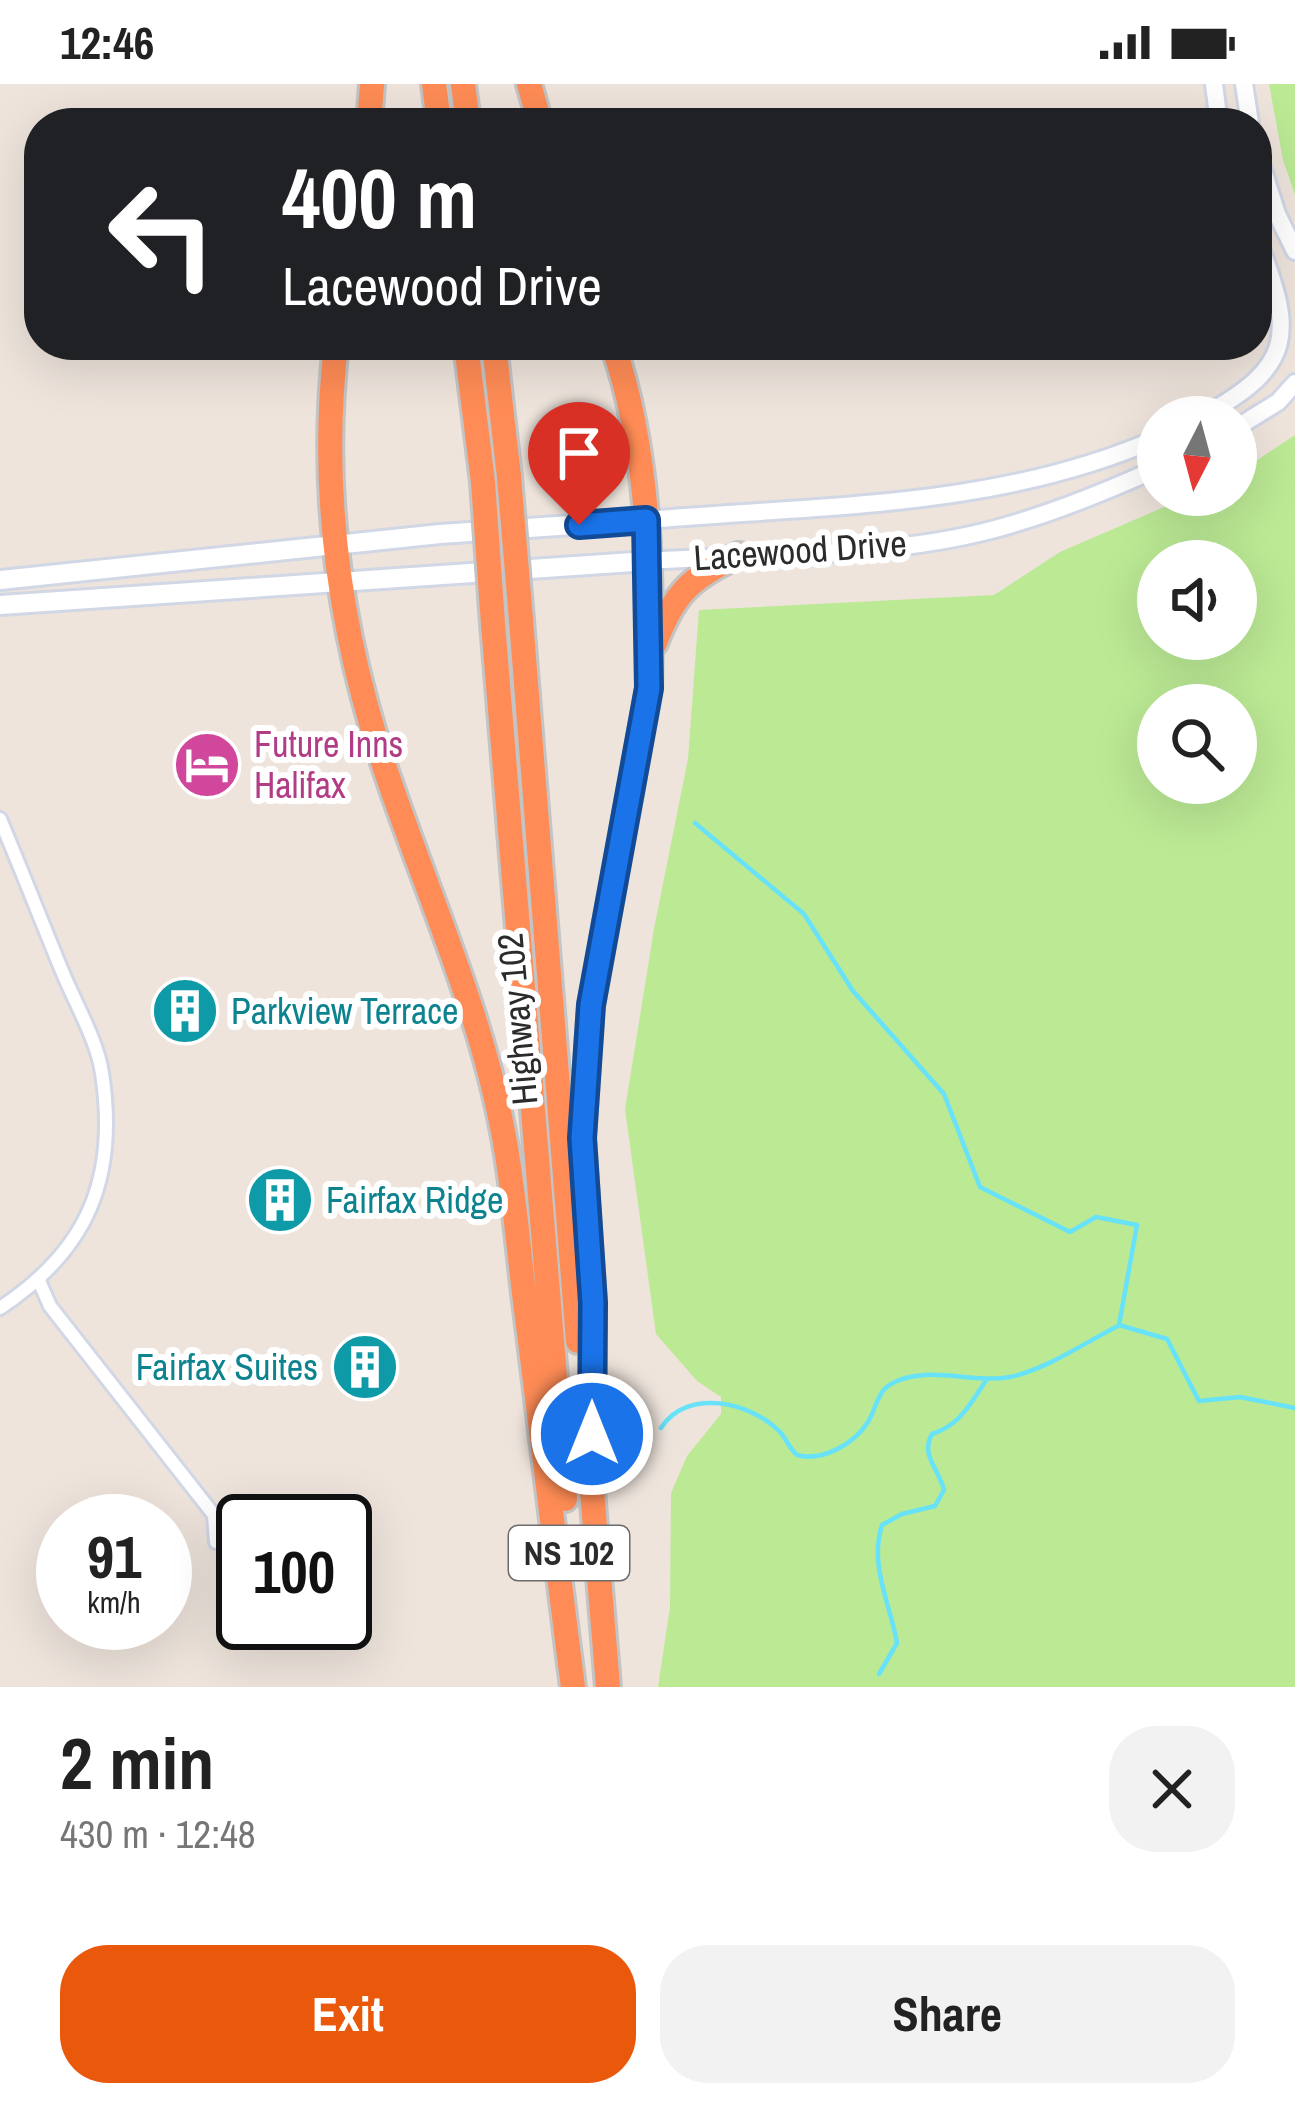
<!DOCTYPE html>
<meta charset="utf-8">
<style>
body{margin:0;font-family:"Archivo Narrow",sans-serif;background:#f2f2f2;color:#222;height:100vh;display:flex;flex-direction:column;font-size:45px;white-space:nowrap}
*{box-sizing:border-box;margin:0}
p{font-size:39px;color:#767676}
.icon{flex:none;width:66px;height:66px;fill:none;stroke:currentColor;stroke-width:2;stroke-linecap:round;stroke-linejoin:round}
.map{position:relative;height:1603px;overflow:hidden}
.sheet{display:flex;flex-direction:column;background:#fff;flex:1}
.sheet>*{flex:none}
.banner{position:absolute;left:24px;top:24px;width:1248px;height:252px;border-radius:48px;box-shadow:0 12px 48px #0002;background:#202124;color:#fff;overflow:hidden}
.needle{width:78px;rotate:186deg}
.controls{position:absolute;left:1137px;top:312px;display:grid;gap:24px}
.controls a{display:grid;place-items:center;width:120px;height:120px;border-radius:50%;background:#fff;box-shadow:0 12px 48px #0002;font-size:60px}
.speed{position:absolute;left:36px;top:1410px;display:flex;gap:24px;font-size:60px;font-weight:700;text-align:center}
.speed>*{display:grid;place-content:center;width:156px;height:156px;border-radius:50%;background:#fff;box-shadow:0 12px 48px #0002;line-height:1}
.speed small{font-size:30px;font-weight:400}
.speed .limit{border:6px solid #111;border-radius:18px;background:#fff;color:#111}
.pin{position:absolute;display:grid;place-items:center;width:102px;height:102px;color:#fff;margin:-123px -51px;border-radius:50% 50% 50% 0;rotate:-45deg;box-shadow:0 0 12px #0007}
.pin .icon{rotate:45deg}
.me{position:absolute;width:132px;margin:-66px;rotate:0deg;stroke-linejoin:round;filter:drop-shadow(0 0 9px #0008)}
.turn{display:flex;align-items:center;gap:42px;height:252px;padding:0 60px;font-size:54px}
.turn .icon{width:156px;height:156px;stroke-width:2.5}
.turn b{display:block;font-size:84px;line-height:102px}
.round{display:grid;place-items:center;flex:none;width:126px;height:126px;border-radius:48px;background:#f2f2f2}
.summary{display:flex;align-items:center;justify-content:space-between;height:204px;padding:0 60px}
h1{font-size:72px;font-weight:800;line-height:90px}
.action{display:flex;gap:24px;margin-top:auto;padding:24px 60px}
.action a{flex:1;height:138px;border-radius:48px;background:#ea580c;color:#fff;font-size:48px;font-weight:800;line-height:138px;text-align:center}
.action a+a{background:#f2f2f2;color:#222}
.status{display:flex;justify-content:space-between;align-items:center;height:84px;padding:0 60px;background:#fff;direction:ltr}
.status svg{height:33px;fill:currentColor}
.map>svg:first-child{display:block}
</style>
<div class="status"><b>12:46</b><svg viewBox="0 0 49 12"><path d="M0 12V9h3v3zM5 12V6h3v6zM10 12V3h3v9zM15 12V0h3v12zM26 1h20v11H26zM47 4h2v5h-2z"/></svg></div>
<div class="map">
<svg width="1295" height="1603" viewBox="0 0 1295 1603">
<rect width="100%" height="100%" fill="#eee4dc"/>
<path fill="#bbe994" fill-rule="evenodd" d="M1269,0H1295V111L1283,76Z
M1295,351V1603H658L670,1523L671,1409L687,1372L721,1330V1313L697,1297L656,1250L625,1025L654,845L688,675L699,526L994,511L1060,468L1192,411H1236V390ZM1158,477H1236V555H1158ZM1158,621H1236V699H1158Z"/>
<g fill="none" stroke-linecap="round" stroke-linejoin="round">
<path stroke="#67e2f8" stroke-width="4.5" d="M695,739L804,830L853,907L944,1010L980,1103L1070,1148L1096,1133L1137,1141L1119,1241L1167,1255L1199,1317L1240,1313L1295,1324
M661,1344C687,1303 751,1318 780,1348C787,1356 789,1364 797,1371C822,1378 854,1360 868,1338C876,1325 877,1308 891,1300C926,1280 972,1300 1010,1293C1047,1285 1084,1259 1118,1242
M879,1590L897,1559C890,1519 869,1481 882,1441L902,1430L935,1422L944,1406C939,1385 920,1371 932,1350C960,1341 970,1320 985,1298"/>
<g stroke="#d1d7e5" stroke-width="18">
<path id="minor" d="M0,735C21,785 41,836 62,887C75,919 97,956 102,989C118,1094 88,1166 0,1224
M39,1197L50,1222L214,1431L216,1458"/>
</g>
<g stroke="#d1d7e5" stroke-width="22">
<path id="tertiary" d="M1214,0L1219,39
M1244,0L1250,39
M1257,68L1277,130L1295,167
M1201,333C1295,282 1295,250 1257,155
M1236,344L1278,318L1295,299
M646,436C819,421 997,425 1158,354
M648,477C760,470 887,474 995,445C1051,430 1105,408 1158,384"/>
</g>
<g stroke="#d1d7e5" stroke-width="24">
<path id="secondary" d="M0,496L440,450L646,436
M0,521L648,477"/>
</g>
<g stroke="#c4c4c4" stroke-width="30">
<path id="motorway" d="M434,0L439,39
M463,0L468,39
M529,0L540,39
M369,39L372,0
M336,261C319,409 341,558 390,699C430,816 482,931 504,1053C515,1112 519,1174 527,1233C542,1357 557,1480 573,1603
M466,261L483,398
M494,261L509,393
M521,536L578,1257
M493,540L565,1415
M655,559C674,509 691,493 739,471
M590,1382L608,1603
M592,1394L593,1219L582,1054L591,921L649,605C652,492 650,369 613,261"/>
</g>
<use href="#minor" stroke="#fff" stroke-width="12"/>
<use href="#tertiary" stroke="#fff" stroke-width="16"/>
<use href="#secondary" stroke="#fff" stroke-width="18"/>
<use href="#motorway" stroke="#ff8c56" stroke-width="24"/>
<g stroke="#c4c4c4" stroke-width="30" stroke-linecap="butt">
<path id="motorway-bridge" d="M509,393L521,536
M483,398L493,540"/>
</g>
<use href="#motorway-bridge" stroke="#ff8c56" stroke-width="24"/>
</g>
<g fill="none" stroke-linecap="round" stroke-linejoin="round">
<g stroke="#114b97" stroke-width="30">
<path id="route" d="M579,441L646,436L649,604L591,921L582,1054L593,1219L592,1350"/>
</g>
<use href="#route" stroke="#1a73e8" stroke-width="21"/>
</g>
<defs>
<g id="hotel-disc" transform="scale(3.45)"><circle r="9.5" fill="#d1479c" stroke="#fff"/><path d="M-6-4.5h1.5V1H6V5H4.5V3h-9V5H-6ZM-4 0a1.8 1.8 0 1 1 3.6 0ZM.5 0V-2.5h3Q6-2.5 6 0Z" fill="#fff"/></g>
<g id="building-disc" transform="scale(3.45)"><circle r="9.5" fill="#0f9aa8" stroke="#fff"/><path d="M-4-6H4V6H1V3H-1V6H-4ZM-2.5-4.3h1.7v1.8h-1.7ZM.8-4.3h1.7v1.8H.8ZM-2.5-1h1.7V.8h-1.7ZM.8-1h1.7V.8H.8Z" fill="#fff"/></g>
</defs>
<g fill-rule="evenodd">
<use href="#hotel-disc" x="207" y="681"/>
<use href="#building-disc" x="185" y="927"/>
<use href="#building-disc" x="280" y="1116"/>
<use href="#building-disc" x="365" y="1283"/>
</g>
<g text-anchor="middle" stroke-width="12" stroke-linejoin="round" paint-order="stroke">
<rect fill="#fff" stroke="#6b6b6b" stroke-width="3" x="509" y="1442" width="120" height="54" rx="9"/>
<g font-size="33" font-weight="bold" fill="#2b2b2b">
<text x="569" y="1481">NS 102</text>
</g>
<g font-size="36" fill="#2b2b2b" stroke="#fff">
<text transform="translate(800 466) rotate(-4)" y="13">Lacewood Drive</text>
<text transform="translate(517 935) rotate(-95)" y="13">Highway 102</text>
</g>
<g font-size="36" fill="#b23c85" stroke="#fff" text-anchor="start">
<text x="254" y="673">Future Inns<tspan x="254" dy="41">Halifax</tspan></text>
</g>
<g font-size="36" fill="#0d838f" stroke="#fff" text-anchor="start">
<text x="231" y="940">Parkview Terrace</text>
<text x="326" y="1129">Fairfax Ridge</text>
<text x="318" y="1296" text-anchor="end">Fairfax Suites</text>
</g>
</g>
</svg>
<div class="controls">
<a><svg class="needle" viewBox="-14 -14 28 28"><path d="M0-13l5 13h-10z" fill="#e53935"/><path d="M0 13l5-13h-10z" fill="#767676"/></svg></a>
<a><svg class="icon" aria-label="sound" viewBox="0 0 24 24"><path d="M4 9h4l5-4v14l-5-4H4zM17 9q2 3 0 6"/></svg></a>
<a><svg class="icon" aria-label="search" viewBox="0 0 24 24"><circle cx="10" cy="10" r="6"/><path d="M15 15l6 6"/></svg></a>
</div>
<div class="speed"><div>91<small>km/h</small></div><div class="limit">100</div></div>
<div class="pin" style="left:579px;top:441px;background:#d93025"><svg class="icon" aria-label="arrive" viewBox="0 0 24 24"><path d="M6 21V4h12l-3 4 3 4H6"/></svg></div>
<svg class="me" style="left:592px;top:1350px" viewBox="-20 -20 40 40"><circle r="17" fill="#1a73e8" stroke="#fff" stroke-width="3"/><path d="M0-11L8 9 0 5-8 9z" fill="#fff"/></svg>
<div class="banner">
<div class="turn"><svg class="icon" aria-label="left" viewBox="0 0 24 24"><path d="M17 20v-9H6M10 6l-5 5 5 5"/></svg><div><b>400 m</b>Lacewood Drive</div></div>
</div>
</div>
<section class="sheet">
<div class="summary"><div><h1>2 min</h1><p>430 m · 12:48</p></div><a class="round"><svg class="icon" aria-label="close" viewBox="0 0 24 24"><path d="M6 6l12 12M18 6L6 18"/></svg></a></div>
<div class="action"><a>Exit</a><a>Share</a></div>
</section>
